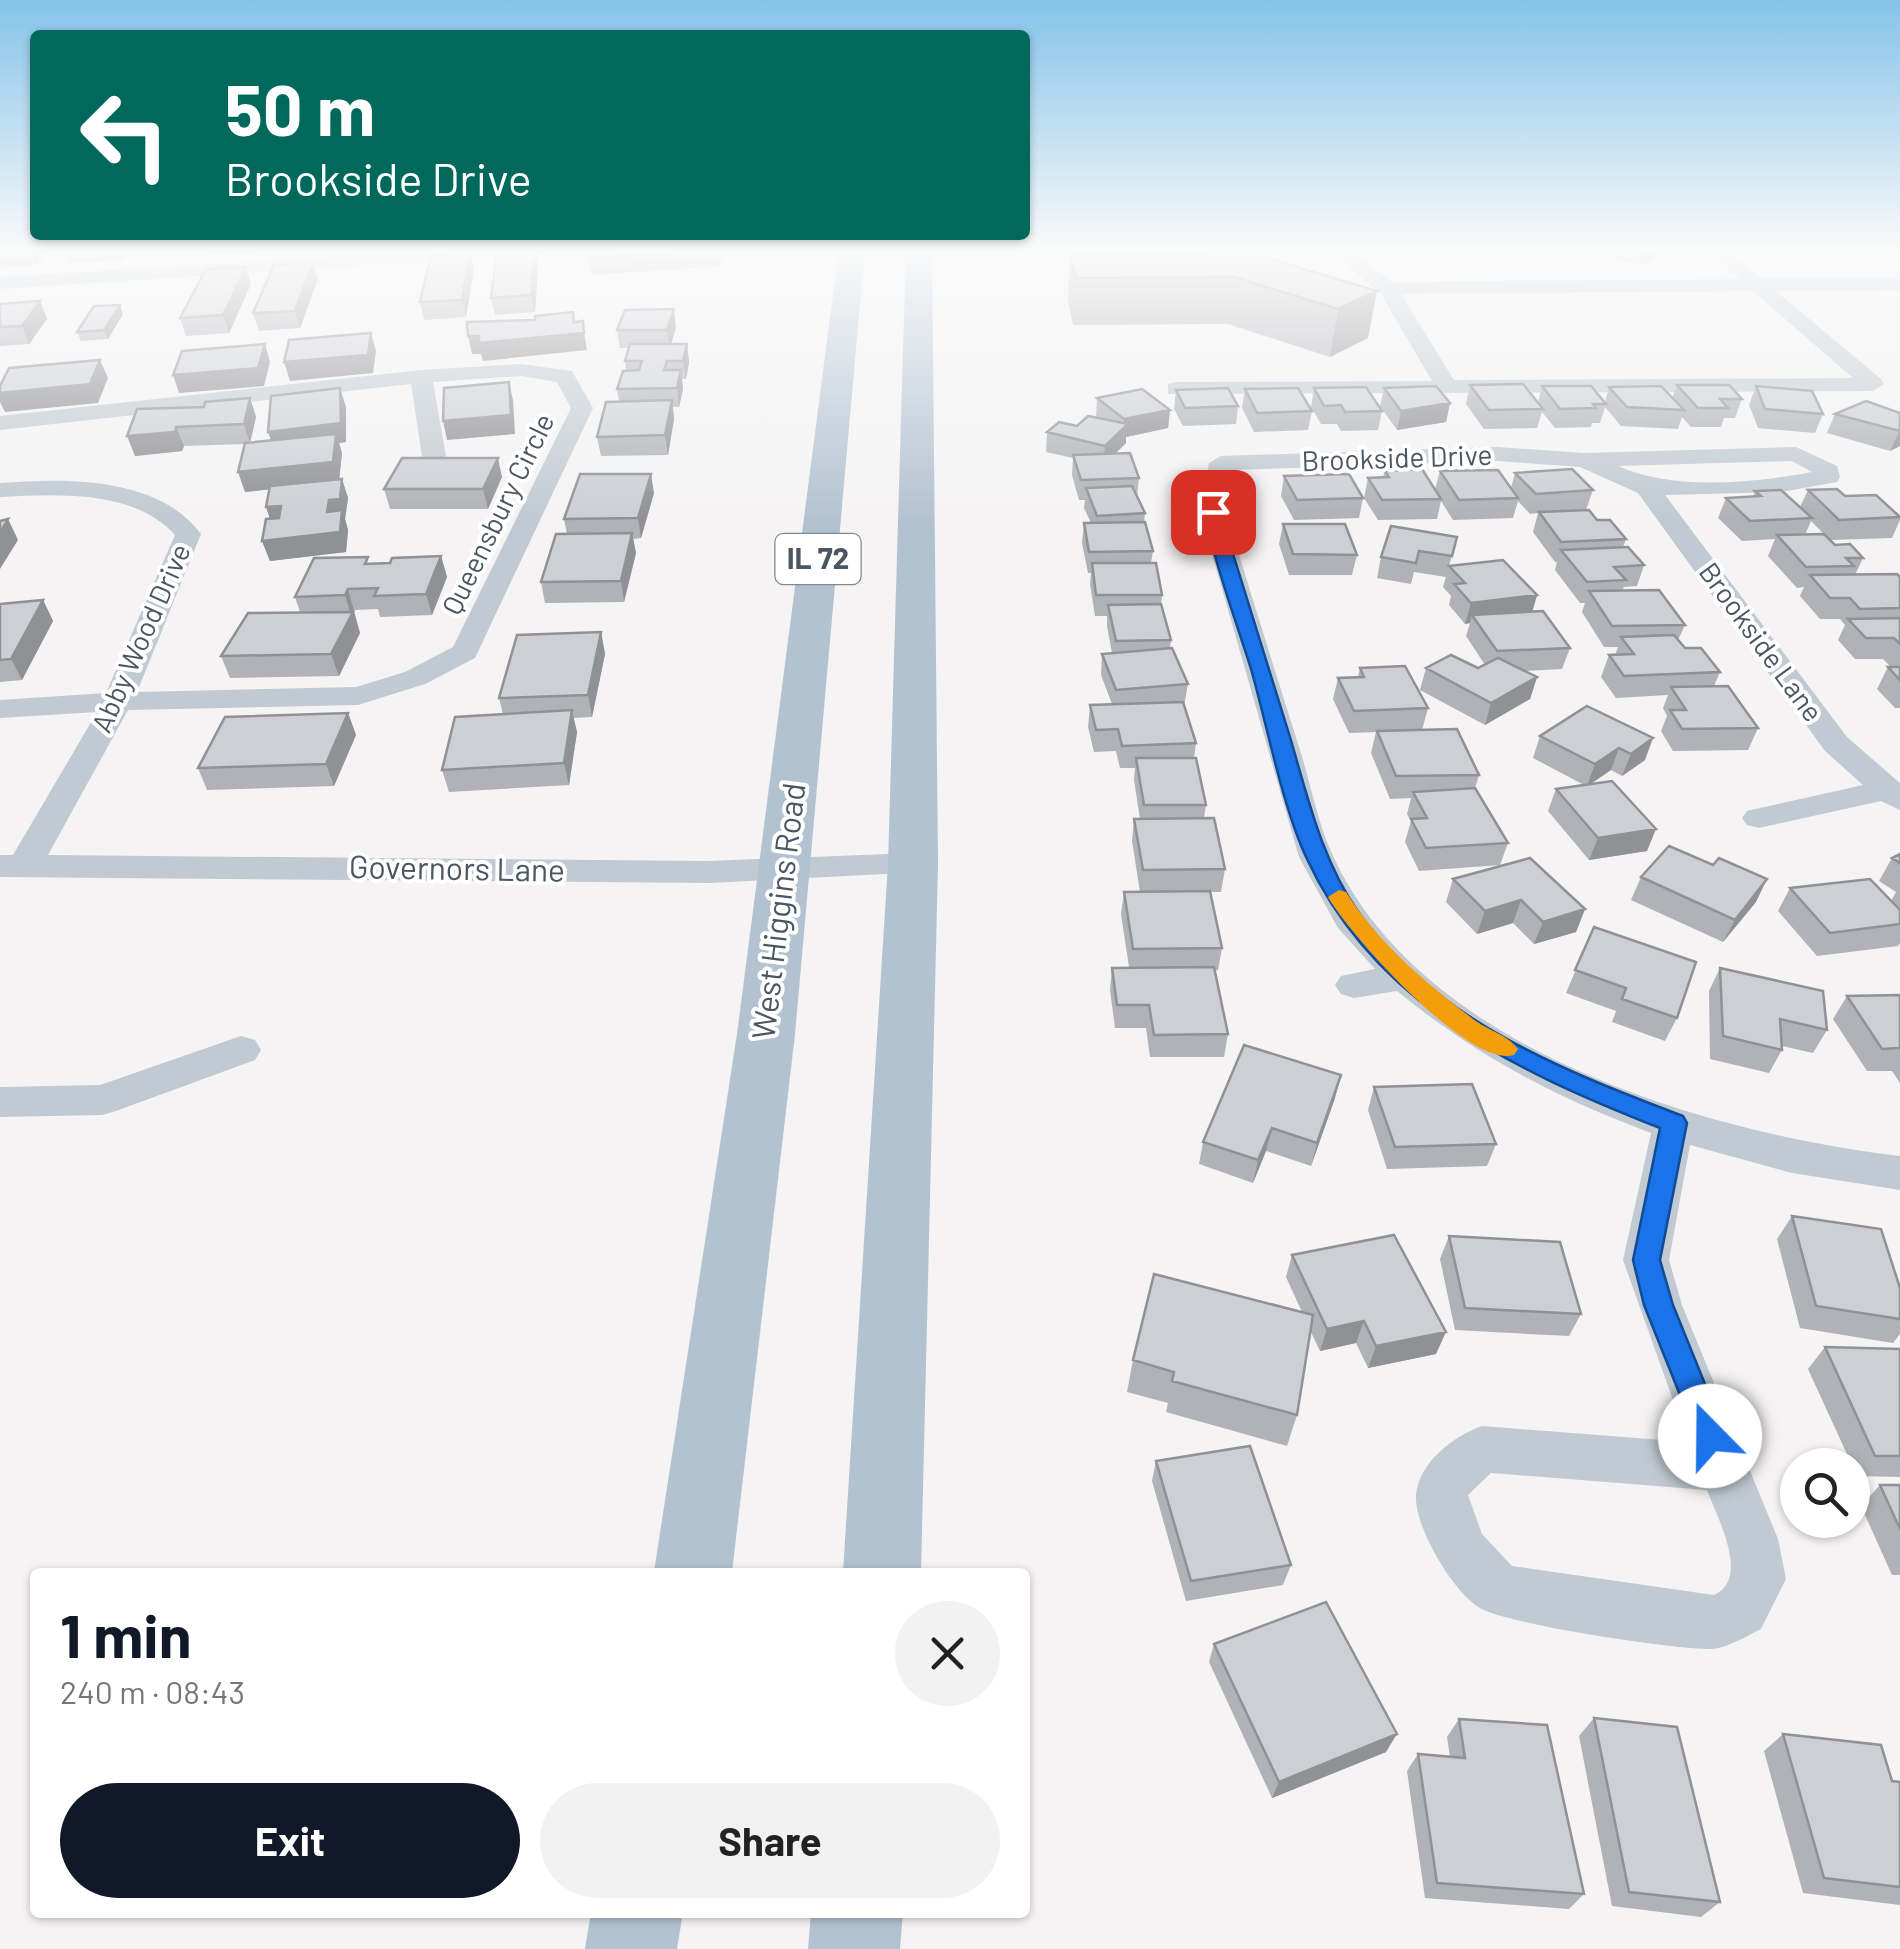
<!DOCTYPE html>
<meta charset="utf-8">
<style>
body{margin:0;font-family:Barlow,sans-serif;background:#f2f2f2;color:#222;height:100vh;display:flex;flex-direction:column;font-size:38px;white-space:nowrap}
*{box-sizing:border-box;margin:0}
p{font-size:32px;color:#767676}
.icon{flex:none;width:55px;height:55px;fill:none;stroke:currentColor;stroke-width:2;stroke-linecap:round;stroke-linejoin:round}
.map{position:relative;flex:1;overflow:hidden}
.side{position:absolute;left:30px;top:1568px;width:1000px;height:350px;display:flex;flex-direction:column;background:#fff;border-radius:10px;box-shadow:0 2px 8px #0004}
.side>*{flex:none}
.guide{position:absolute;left:30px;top:30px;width:1000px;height:210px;border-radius:10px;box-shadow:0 2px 8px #0004;background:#00695c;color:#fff;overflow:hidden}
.fabs{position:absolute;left:1780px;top:1448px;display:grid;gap:20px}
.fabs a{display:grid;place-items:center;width:90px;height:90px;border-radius:50%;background:#fff;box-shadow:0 2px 8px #0004;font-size:50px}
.pin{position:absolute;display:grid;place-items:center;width:85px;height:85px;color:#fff;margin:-42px;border-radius:20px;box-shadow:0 5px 15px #0006}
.me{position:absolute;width:110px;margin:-55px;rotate:338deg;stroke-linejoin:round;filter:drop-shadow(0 0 8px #0008)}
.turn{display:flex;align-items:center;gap:35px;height:210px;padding:0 30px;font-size:45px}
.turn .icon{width:130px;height:130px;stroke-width:2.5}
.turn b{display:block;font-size:70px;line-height:85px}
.round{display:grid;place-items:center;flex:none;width:105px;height:105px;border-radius:52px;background:#f2f2f2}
.overview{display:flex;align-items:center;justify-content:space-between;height:170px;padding:0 30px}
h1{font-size:60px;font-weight:700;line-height:75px;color:#111827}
.action{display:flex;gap:20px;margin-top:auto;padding:20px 30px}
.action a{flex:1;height:115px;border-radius:60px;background:#111827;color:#fff;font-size:40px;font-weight:700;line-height:115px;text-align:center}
.action a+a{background:#f2f2f2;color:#222}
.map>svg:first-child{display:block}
</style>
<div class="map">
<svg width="1900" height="1949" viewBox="0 0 1900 1949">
<rect width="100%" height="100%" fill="#f5f3f3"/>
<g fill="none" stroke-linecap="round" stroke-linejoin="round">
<path fill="#c1cad2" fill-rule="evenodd" d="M474,248H563L554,253L0,289V277Z
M1327,248H1349L1392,282L1740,279L1706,248H1725L1763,279L1900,278V290L1776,291L1881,379L1884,384L1873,391L1168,394V384L1176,382L1432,381L1381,294ZM1753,291L1853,378L1454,380L1401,294Z
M521,364L572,371L593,408L475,658L425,684L358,705L128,710L48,855L710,861L913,853L925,856L930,864L925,872L710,883L0,877V855H13L97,712L0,718V700L106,693L175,535C134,489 56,494 0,497V483C65,478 158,476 201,534L137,692L356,687L405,672L453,647L571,408L557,382L521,376L433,382L446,456L434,463L422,456L411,384L0,430V416L421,370Z
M1497,447L1584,453L1796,447L1837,466L1840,477L1837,482L1781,492L1665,495L1847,737L1900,783V810L1881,801L1759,828L1747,825L1742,818L1747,811L1863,785L1825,751L1638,493L1580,467L1497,461L1232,470L1226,512C1250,591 1275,671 1300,750C1311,785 1318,825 1334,858C1424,1051 1707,1133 1900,1156V1190L1792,1173L1690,1145L1669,1260L1682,1305L1778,1539L1786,1579L1761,1629C1747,1636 1727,1648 1712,1649C1677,1650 1503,1624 1478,1607C1452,1590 1414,1526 1416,1495C1419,1462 1454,1436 1482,1426L1688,1442L1623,1260L1651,1133C1556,1098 1475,1055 1397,991L1354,998L1341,994L1335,985L1341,976L1375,969L1338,928L1299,857L1200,512L1209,463L1221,456ZM1792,461L1812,472C1752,483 1674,491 1618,466ZM1491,1473L1707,1490C1717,1517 1751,1579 1714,1595L1512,1566L1482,1534L1468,1495Z
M241,1036L255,1040L261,1050L255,1060L116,1111L102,1115L0,1117V1087L100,1085Z"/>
<path fill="#b3c2d1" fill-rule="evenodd" d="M839,248H865L795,1034L732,1572H654L737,1034Z
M906,248H932L938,864L921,1572H843L888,864Z
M591,1912H683L677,1949H585Z
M811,1912H903L900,1949H808Z"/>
</g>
<path fill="#b0b2b7" d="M0,248H51L36,265L0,267Z
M62,248H130L123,260L68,263Z
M133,248H164L159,256L136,258Z
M205,248H327L208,255Z
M1184,248H1264L1270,259L1377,291L1368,338L1330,357L1228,324L1073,325L1068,301L1070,255H1183Z
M1573,248H1671L1670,251L1641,265Z
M535,249L538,265L535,312L495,315L491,298Z
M720,249L722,266L591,275L588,258Z
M470,253L474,269L466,317L424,320L420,302Z
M318,279L300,328L259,331L253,313Z
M251,284L229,333L186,336L180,318Z
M40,301L47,319L29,344L0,346V304Z
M120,305L123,314L108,339L81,341L77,332Z
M676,327L671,344H687L689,362L686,379H682L683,389L679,407H673L674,419L668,455L601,456L597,437L619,401L617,389L626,371L625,361L629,348H620L617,330Z
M1470,385L1538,403L1542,386L1605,402L1609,387L1672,398L1677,385L1742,399L1735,418H1724L1721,427H1691L1682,417L1678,429L1621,426L1605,407L1600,423H1592L1591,427L1555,428L1542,412L1537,428L1484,429L1466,404Z
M1756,386L1823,414L1815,433L1758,428L1749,405Z
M1314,388L1382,411L1378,430L1341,431L1337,424H1321L1311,407Z
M1384,388L1450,403L1446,422L1397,430L1380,406Z
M1245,389L1312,411L1308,430L1254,432L1242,408Z
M1176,390L1238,406L1236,424L1183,426L1174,409Z
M250,398L256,417L250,443L271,441L346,407V442L339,443L342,453L339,479H342L348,498L345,519L348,530L346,552L270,561L262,541L270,519L266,507L270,489L245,492V444L184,446L182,451L135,456L204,407Z
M1097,398L1170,410L1168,428L1126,437V443L1115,454L1139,478L1137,497L1145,513L1144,522L1153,551L1151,563L1162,595L1161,605L1171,640L1170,649L1188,684L1184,706L1196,743L1194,758L1206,805L1204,818L1225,869L1221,892H1210L1222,948L1218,970L1215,971L1228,1034L1224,1057H1150L1146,1028H1115L1110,990L1112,968L1129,967L1121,914L1124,892H1140L1132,841L1134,819H1140L1134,780L1135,768H1120L1116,751L1094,752L1088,727L1090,705L1112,704L1101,675L1102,654L1112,653L1107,626V616H1095L1090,584L1091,573H1088L1082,543L1084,523H1091L1084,508L1085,500H1079L1072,475L1073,458L1046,452L1047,432L1077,426L1096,417Z
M1900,413V446L1890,451L1827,433L1835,414Z
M1385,471L1435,489L1440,471L1511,488L1515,473L1593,490L1586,510L1597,520L1626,539L1623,547L1644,565L1637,586L1624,587L1622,591L1685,625L1678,640L1685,648L1720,672L1714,686L1758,728L1748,750L1673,751L1661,731L1667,716L1663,708L1668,695L1616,698L1601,677L1609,655H1615L1618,647H1604L1582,612L1585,603H1580L1555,570L1557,562H1555L1533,532L1538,513L1530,514L1518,501L1513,518L1453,520L1441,501L1437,519L1378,520L1364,498L1368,478L1383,477Z
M1284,476L1363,498L1359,518L1294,520L1281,496Z
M502,477L488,509H390L384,489Z
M1808,490L1845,496L1900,516V520L1892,538L1830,540L1811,521L1805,535L1835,545L1863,558L1855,575L1900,577V708H1895L1877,689L1888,667H1891L1883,659H1855L1838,640L1845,625L1840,619H1820L1800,596L1804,587L1797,588L1768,556L1775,539L1742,541L1718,518L1726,498L1753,497L1755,491L1800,507Z
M654,493L641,538L633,539L636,553L624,602L545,603L541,582L567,534L564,519Z
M1283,524L1357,555L1352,575H1289L1279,544Z
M1457,537L1449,566L1537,595L1532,612L1570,648L1562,669L1524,671L1537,677L1530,699L1485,725L1420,690L1426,668H1478L1485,665L1466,636L1470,623L1465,624L1449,605L1451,596L1443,587L1446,577L1414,572L1411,584L1377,578L1381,557Z
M441,556L447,577L432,615L380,617L378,609L355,610L353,613L360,633L339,676L230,678L221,656L300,612L295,597L370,564L390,563Z
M43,600L53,621L22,680L0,682V604Z
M601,632L605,654L592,717L573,718L577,732L569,785L449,792L442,770L503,714L499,698Z
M1360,668L1428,708L1422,730L1479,775L1475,788L1508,843L1500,865L1419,871L1405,842L1411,821L1407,814L1411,798L1390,799L1371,753L1376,732L1349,733L1333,699L1338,678L1358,677Z
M1587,706L1645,760L1622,776L1611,770L1591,784L1647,851L1589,860L1548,811L1556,789L1584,785L1533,758L1540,736Z
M348,713L356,735L334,786L207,790L198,768Z
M1900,854V943L1898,946L1817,956L1778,911L1790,888L1891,901L1896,892L1879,881L1892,858Z
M1641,877L1756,902L1723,942L1631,900Z
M1453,879L1585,909L1576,932L1534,944L1513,923L1477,934L1446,902Z
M1594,927L1677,1018L1665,1041L1612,1022L1616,1011L1566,993Z
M1720,968L1827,1030L1813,1053L1782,1046V1050L1769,1073L1710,1059L1709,991Z
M1900,995V1083L1892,1071H1867L1833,1019L1847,996Z
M1374,1087L1496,1144L1487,1166L1387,1169L1368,1110Z
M1335,1098L1311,1166L1266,1151L1253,1183L1199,1164L1203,1142Z
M1792,1216L1900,1288V1334L1893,1343L1800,1328L1777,1239Z
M1449,1236L1581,1314L1569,1336L1455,1330L1440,1259Z
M1292,1255L1436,1354L1368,1368L1356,1343L1320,1351L1310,1330L1297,1415L1287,1446L1166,1412L1168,1403L1127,1392L1133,1360L1302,1312L1286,1277Z
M1825,1347L1900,1349V1477L1857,1476L1808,1369Z
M1156,1461L1291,1565L1283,1585L1186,1601L1152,1481Z
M1880,1485H1900V1575H1892L1861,1506Z
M1214,1644L1386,1752L1272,1798L1209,1662Z
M1594,1718L1720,1902L1701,1917L1612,1906L1579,1736Z
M1459,1719L1584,1894L1569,1909L1425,1898L1407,1771L1418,1754L1450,1757L1447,1737Z
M1783,1734L1892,1781L1900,1782V1905L1803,1893L1764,1751Z"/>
<path fill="#909195" d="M30,248H51L36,265Z
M118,248H130L123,260Z
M156,248H164L159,256Z
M1647,248H1671L1670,251L1641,265Z
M535,249L538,265L535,312L531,295Z
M470,253L474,269L466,317L462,300Z
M313,263L318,279L300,328L295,311Z
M246,267L251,284L229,333L223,315Z
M1377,291L1368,338L1330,357L1338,309Z
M40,301L47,319L29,344L22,326Z
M120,305L123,314L108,339L104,330Z
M674,309L676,327L670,348L667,330Z
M371,333L376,351L373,373L290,381L284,362Z
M584,333L587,350L483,361L481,354H472L468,336Z
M265,344L270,362L264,386L179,393L173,375Z
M687,344L689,362L686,379L683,361Z
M100,360L108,378L98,403L5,412L0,402V393Z
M681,370L683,389L679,407L677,388Z
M509,382L513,400L515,434L447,440L443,421Z
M340,388L346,407V442L339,443L342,453L339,482L245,492L238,472L275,451L268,432Z
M250,398L256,417L250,443L244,424Z
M672,400L674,419L668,455L665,435Z
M1450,403L1446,422L1397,430L1401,411Z
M1170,410L1168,428L1126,437V443L1103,465L1105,446L1123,428L1124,419Z
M176,427L184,446L182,451L135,456L127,436Z
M1900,431V446L1890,451L1899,432Z
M498,458L502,477L488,509L483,489Z
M651,474L654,493L641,538L638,518Z
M342,479L348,498L345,519L348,530L346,552L270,561L262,541L327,512L329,500Z
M281,506L288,526L273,527L266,507Z
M8,519L18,540L0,569V533Z
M632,533L636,553L624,602L621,581Z
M441,556L447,577L432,615L426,594Z
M348,589L360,633L339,676L331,654L351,615L345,595Z
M1537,595L1531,616L1472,615L1470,623L1465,624L1471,603Z
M43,600L53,621L22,680L11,659Z
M601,632L605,654L592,717L588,695Z
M1537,677L1530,699L1485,725L1491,703Z
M572,710L577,732L569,785L564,763Z
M348,713L356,735L334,786L326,764Z
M1653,738L1645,760L1622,776L1631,754Z
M1619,748L1611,770L1587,786L1595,764Z
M1656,829L1647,851L1589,860L1598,838Z
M1767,879L1756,902L1723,942L1735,920Z
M1521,900L1513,923L1477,934L1485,911Z
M1585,909L1576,932L1534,944L1543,922Z
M1341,1075L1335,1098L1311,1166L1317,1143Z
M1272,1128L1266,1151L1253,1183L1258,1160Z
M1364,1321L1356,1343L1320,1351L1327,1329Z
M1446,1332L1436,1354L1368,1368L1376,1346Z
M1397,1734L1386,1752L1272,1798L1279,1782Z"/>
<path fill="#cdcfd5" stroke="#909195" stroke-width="2.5" d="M0,248H30L0,250Z
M587,248H720V249L588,258Z
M1203,248H1264L1270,259L1377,291L1338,309L1234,277L1076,278L1070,255H1206Z
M535,249L531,295L491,298L497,251Z
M470,253L462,300L420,302L431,255Z
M313,263L295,311L253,313L274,265Z
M246,267L223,315L180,318L206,269Z
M40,301L22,326L0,327V304Z
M120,305L104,330L77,332L94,306Z
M674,309L667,330H617L625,310Z
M573,312L574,322L583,321L584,333L479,343V336H468L467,322L535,320V316Z
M371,333L368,355L284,362L289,340Z
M265,344L258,368L173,375L182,351Z
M630,344H687L683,361H667L664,370H681L677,388L617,389L623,371L639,370L642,361H625Z
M100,360L90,384L0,393V386L9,368Z
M509,382L511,415L443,421L444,388Z
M1523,384L1543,409L1489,410L1470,385Z
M1677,385H1729L1742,399H1720L1728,408H1698Z
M1436,386L1450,403L1401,411L1384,388Z
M1542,386H1591L1606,404H1593L1596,408L1560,409Z
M1661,386L1684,410L1627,407L1609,387Z
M1756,386L1812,391L1823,414L1765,409Z
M1366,387L1382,411L1345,412L1341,405L1324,406L1314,388Z
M340,388L341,423L268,432L271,396Z
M1228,388L1238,406L1185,408L1176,390Z
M1298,388L1312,411L1257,413L1245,389Z
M1142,389L1170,410L1124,419L1097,398Z
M250,398L244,424L176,427L175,432L127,436L137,409L204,407L205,402Z
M672,400L665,435L597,437L606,402Z
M1866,401L1900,413V431L1835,414Z
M1088,416L1128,424L1105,446L1047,432L1059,422L1077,426Z
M336,434L333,462L238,472L245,443Z
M1130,453L1139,478L1081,480L1073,455Z
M402,458H498L483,489H384Z
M1422,469L1441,499L1382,500L1368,478L1389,477L1385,471Z
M1572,469L1593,490L1536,494L1515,473Z
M1498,470L1518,498L1459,500L1440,471Z
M580,474H651L638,518L564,519Z
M1349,474L1363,498L1297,500L1284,476Z
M342,479L340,499L329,500L327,512L342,510L340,532L262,541L266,519L279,518L281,506L266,507L270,486Z
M1132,486L1145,513L1097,516L1086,488Z
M1837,489L1845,496L1876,495L1900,517L1839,520L1808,490Z
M1781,490L1812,518L1750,521L1726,498L1761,496L1755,491Z
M1589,510L1597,520H1610L1626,539L1561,542L1539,512Z
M8,519L0,533V521Z
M1145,522L1153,551L1089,552L1084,523Z
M1283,524H1345L1357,555L1293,554Z
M1391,526L1457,537L1452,556L1419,551L1416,563L1381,557Z
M632,533L621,581L541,582L556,534Z
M1824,534L1835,545L1850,544L1863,558H1846L1854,566L1806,567L1777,535Z
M1628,547L1644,565L1614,567L1626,580L1587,582L1561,550Z
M441,556L426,594L374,596L378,588L348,589L345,595L295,597L314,558L368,557L365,564L390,563L392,558Z
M1503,560L1537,595L1471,603L1454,584L1465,583L1449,566Z
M1092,563H1156L1162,595H1096Z
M1897,574L1900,577V608L1860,609L1850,598H1830L1810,575Z
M1659,590L1685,625L1612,626L1589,591Z
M43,600L11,659L0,660V604Z
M1161,604L1171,640L1116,641L1108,605Z
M1543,611L1570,648L1497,651L1472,615Z
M353,612L331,654L221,656L248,613Z
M1900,618V644L1894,638H1866L1848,619Z
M601,632L588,695L499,698L517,635Z
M1674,635L1685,648H1701L1720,672L1624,676L1609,655L1634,654L1621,637Z
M1172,648L1188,684L1116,690L1102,654Z
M1451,655L1478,668L1498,658L1537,677L1491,703L1426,668Z
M1405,666L1428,708L1354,711L1338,678L1364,677L1360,668Z
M1888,667H1900V680Z
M1728,686L1758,728L1682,729L1670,710H1686L1671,687Z
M1183,702L1196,743L1122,746L1118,729L1096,730L1090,705Z
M1587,706L1653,738L1631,754L1619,748L1595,764L1540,736Z
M572,710L564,763L442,770L455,717Z
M348,713L326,764L198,768L225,717Z
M1457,729L1479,775L1396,776L1377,731Z
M1136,758H1196L1206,805H1144Z
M1612,781L1656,829L1598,838L1556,789Z
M1475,788L1508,843L1426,848L1411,819L1427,818L1413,792Z
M1214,818L1225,869L1143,870L1134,819Z
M1669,846L1713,865L1719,858L1767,879L1735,920L1641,877Z
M1900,854V863L1892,858Z
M1530,858L1585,909L1543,922L1521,900L1485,911L1453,879Z
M1870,879L1900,910V924L1830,933L1790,888Z
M1210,891L1222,948L1133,949L1124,892Z
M1594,927L1696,962L1677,1018L1622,999L1626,988L1575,970Z
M1214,967L1228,1034L1154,1035L1149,1005H1117L1112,968Z
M1720,968L1823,991L1827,1030L1780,1019L1782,1050L1723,1036Z
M1900,995V1048L1882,1049L1847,996Z
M1244,1045L1341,1075L1317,1143L1272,1128L1258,1160L1203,1142Z
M1472,1084L1496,1144L1395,1147L1374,1087Z
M1792,1216L1881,1229L1900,1288V1319L1816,1306Z
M1394,1235L1446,1332L1376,1346L1364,1321L1327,1329L1292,1255Z
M1449,1236L1560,1242L1581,1314L1465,1308Z
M1154,1274L1313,1315L1297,1415L1172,1381L1174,1372L1133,1360Z
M1825,1347L1900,1349V1456H1875Z
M1250,1446L1291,1565L1191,1581L1156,1461Z
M1880,1485H1900V1529Z
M1326,1602L1397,1734L1279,1782L1214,1644Z
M1594,1718L1677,1727L1720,1902L1629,1892Z
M1459,1719L1547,1725L1584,1894L1437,1883L1418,1754L1465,1758Z
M1783,1734L1881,1745L1892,1781L1900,1782V1887L1824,1878Z"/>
<linearGradient id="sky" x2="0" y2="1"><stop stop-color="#85c3ea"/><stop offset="0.48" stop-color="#fafafa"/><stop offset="1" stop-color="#fafafa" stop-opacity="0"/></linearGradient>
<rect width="1900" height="520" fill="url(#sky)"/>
<path fill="#1a73e8" stroke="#114b97" stroke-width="2.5" d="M1207,509L1220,512C1243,587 1266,662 1290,737C1308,798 1322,861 1359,913C1436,1021 1564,1071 1683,1116L1687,1123L1660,1260L1673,1305L1726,1436L1721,1445L1710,1449L1700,1445L1644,1305L1633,1260L1660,1128C1518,1072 1375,1006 1307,859C1283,809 1267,725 1251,669C1242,638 1203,533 1207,509Z"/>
<path fill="#f59e0b" d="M1339,890L1346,892C1379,944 1425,982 1473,1019C1487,1030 1508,1035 1518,1049L1514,1055C1469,1069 1349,934 1328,897Z"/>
<g text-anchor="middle" stroke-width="8" stroke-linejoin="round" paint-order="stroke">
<g font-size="28" fill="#4a5661" stroke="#fff">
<text transform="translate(1397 458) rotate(-2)" y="10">Brookside Drive</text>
<text transform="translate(498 514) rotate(-64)" y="10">Queensbury Circle</text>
<text transform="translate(141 638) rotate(-66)" y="10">Abby Wood Drive</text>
<text transform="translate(1761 642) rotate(54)" y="10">Brookside Lane</text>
</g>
<rect fill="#fff" stroke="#808990" stroke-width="2.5" x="775.5" y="534" width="85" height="50" rx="8"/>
<g font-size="30" font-weight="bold" fill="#4a5661">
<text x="818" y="569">IL 72</text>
</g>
<g font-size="32" fill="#4a5661" stroke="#fff">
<text transform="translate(457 869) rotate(1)" y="11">Governors Lane</text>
<text transform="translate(779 911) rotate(-83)" y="11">West Higgins Road</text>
</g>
</g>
</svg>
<div class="fabs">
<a><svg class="icon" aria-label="search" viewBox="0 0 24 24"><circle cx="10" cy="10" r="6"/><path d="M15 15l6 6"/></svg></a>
</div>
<div class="pin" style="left:1213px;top:512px;background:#d93025"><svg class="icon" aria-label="arrive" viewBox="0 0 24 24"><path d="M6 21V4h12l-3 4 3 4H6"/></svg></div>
<svg class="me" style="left:1710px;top:1436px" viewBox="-20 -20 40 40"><circle r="19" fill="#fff"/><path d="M0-13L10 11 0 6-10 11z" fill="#1a73e8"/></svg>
<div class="guide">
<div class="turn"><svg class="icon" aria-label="left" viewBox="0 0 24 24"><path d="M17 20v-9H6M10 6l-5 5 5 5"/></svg><div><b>50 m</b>Brookside Drive</div></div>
</div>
<section class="side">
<div class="overview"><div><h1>1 min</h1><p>240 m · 08:43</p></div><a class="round"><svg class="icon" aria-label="close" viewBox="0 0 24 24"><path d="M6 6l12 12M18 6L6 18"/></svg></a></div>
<div class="action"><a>Exit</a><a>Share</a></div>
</section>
</div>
